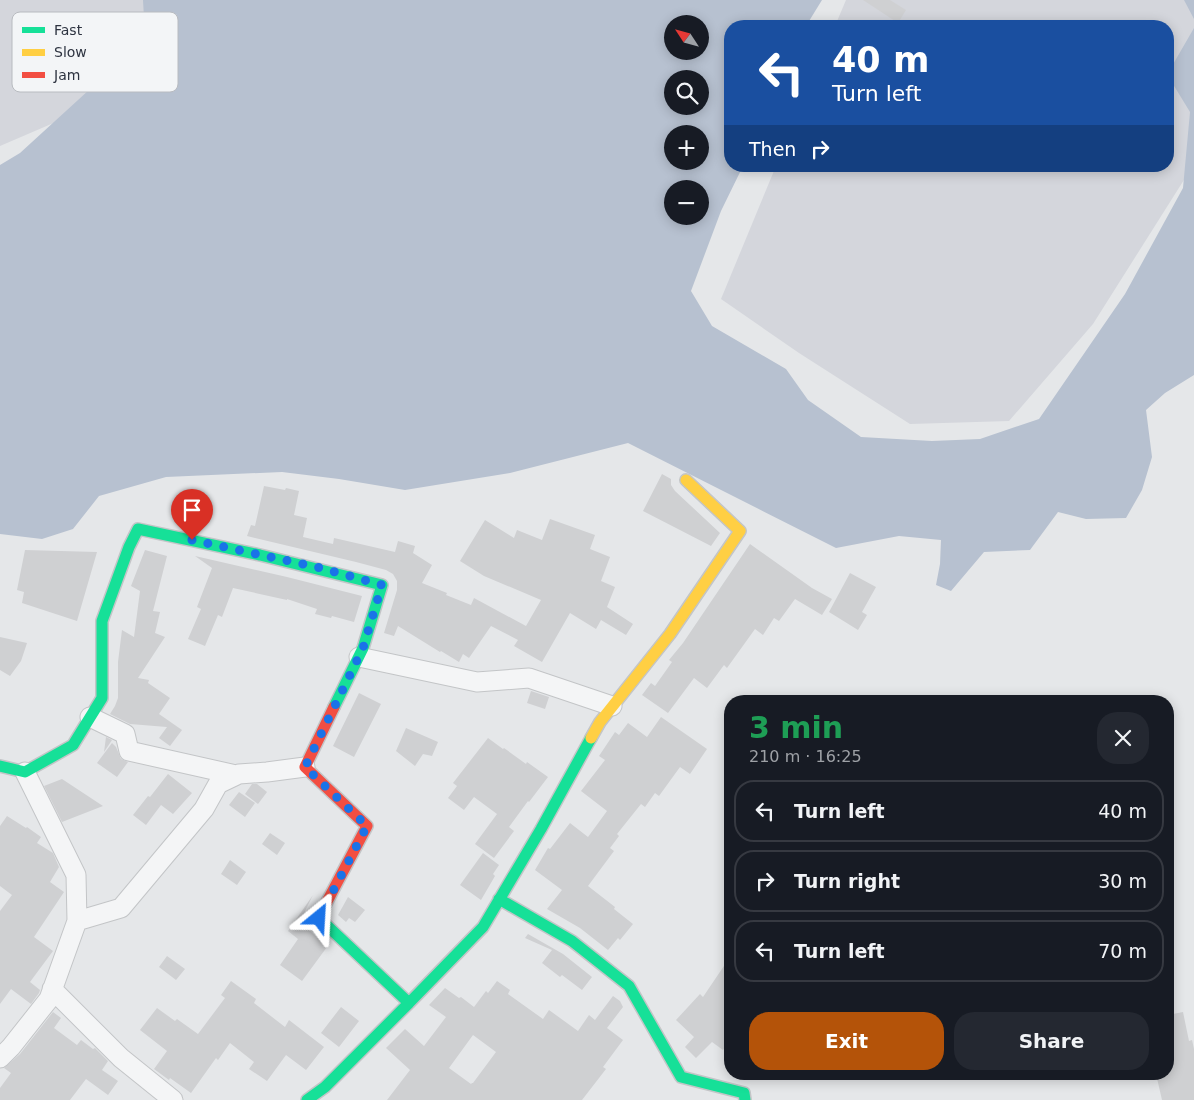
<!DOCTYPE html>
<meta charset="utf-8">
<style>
body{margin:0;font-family:"DejaVu Sans",sans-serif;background:#242831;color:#f1f3f6;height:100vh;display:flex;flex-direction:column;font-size:19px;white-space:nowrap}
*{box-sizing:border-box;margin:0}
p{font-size:16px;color:#9ea1a6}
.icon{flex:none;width:28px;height:28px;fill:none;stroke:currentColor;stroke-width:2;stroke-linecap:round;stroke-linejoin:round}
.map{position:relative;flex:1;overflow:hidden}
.drawer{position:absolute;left:724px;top:695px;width:450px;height:385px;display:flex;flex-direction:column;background:#171b24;border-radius:20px;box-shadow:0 2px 12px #0003}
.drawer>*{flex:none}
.banner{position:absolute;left:724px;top:20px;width:450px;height:152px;border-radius:20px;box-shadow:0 2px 12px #0003;background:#1a4fa0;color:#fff;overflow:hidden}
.needle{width:32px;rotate:306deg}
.fabs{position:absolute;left:664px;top:15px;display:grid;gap:10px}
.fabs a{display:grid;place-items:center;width:45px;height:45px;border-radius:50%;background:#171b24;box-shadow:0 2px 12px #0003;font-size:25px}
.pin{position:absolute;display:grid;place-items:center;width:42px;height:42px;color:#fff;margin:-51px -21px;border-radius:50% 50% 50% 0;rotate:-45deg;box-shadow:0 0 5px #0007}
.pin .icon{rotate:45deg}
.me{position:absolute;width:55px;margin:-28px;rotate:27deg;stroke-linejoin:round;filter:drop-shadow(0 0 4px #0008)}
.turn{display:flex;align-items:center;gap:18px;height:105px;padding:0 25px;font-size:22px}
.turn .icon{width:65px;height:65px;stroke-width:2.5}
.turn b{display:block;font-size:35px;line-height:42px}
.then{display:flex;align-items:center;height:48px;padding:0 25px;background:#0003;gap:10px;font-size:19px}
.round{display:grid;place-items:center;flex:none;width:52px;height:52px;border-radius:20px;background:#242831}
.head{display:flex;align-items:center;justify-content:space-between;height:85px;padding:0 25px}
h1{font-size:30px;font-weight:700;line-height:38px;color:#1e9e55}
.cta{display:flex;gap:10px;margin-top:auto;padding:10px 25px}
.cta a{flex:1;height:58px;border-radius:20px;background:#b45309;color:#fff;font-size:20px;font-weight:700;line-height:58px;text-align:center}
.cta a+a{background:#242831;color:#f1f3f6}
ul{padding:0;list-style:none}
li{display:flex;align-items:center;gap:15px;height:62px;margin:0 10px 8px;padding:0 15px;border:2px solid #363941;border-radius:20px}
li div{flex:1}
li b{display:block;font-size:19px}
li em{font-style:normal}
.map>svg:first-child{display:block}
</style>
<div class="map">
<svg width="1194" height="1100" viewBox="0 0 1194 1100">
<rect width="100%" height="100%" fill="#e5e7e9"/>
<path fill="#d4d6dc" d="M0,0H166L135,88L0,146Z
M846,0H1194V164L1093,324L1009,421L910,424L799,353L721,299L776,166H1168V26H835Z"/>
<path fill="#b7c1d0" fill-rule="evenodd" d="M143,0H822L806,26H730V166H743L721,211L691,291L712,326L786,369L808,400L861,437L932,441L980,439L1039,419L1125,294L1183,188L1190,112L1168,76V73L1194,28V375L1165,393L1146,410L1152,457L1142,490L1126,518L1086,519L1058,512L1030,550L984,552L951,591L936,585L940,564L941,540L899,536L836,548L628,443L510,473L405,490L339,479L282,472L166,477L99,496L73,529L42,539L0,534V165L20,153L101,79L144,18ZM672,24H700V51H672ZM672,79H700V106H672ZM672,134H700V161H672ZM672,189H700V216H672Z
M1184,0H1194V19Z"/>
<path fill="#cfd0d2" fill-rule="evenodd" d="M863,0H890L906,10L898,23Z
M662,474L671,479V485L675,491L720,533L711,546L643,511Z
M264,486L285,490L286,488L299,491L294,515L307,518L303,537L333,544L334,538L395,552L398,541L415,546L413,553L432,565L422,583L447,593L446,595L471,605L474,598L526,626L541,600L484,576L460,561L485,520L514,538L517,530L542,540L550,519L595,535L590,549L610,557L601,581L615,587L607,607L633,624L626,635L601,620L596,629L570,613L542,662L514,646L518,640L491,626L469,658L463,654L459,662L441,651L440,652L398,626L394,636L384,633L397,590V581L393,574L386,570L356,562L247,536L251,525L255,526Z
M750,544L812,588L832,599L822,615L795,599L779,621L774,618L763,635L755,629L727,668L724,665L707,688L694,678L668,713L642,695L651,683L655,686L672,662L669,660L683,643Z
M25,550L97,552L77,621L22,603L24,592L17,590Z
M145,550L167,556L153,611L160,612L155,633L165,637L138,678L149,680L148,683L170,698L159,714L182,730L170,746L159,738L167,727L130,724L110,714L115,706L118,698V662L122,630L134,637L140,591L131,586Z
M195,556L287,577L362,596L354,622L332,616L331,618L315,614L317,609L287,599V600L233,588L222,617L218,615L205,646L188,639L201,609L197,607L212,568Z
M850,573L876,587L862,612L867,615L858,630L829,612Z
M0,637L27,643L21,661L10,676L0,670Z
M531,691L549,697L545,709L527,703Z
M359,693L381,704L354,757L333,746Z
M661,717L707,749L690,774L680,767L659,796L655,793L645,807L641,804L617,834L619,836L610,848L614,851L588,886L615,907L614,909L633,924L620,940L618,938L608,950L580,928L547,909L562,890L535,870L548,848L550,849L570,823L588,837L607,811L581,791L605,760L599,756L615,732L619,735L628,723L647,737Z
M406,728L438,742L432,756L423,754L415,766L396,751Z
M106,737L112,740L104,752Z
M488,738L503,749L504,748L526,764L527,762L548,777L529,802L528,801L509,827L514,831L494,858L475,844L497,814L474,797L464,810L448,798L457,786L453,783Z
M112,743L116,747L121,759L128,762L117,777L97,763Z
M168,774L192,793L173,814L161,805L146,825L133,815L148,796L150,797Z
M62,779L103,806L62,822L44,786Z
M252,784H257L267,792L258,804L245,794Z
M239,792L255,803L245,817L229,805Z
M7,816L26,828L27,827L41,837L37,843L53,853L59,867L50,882L64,892L34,937L53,951L30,982L40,990L39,993L31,1004L11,989L0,1004V911L12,895L0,886V826Z
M270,833L285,843L277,855L262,844Z
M483,853L499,865L493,874L495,876L481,900L460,885Z
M230,860L246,872L237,885L221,874Z
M313,895L305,911L304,921L308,929L327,947L302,981L280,965L298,939L288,931Z
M348,897L365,910L355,922L349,918L346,922L338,915Z
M528,934L563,954L592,977L582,990L562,975L560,977L542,963L552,950L525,938Z
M167,956L185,969L176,980L159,967Z
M730,957V1041L723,1050L712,1042L696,1058L685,1047L694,1037L676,1020L700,994L703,997Z
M231,981L256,999L254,1003L285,1027L289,1020L324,1047L306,1070L286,1055L267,1081L249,1069L254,1062L230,1043L218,1060L216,1058L191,1093L170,1078L169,1080L154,1069L167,1051L140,1030L157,1008L175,1021L177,1019L198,1034L225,998L221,995Z
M497,981L510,990L508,994L543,1019L549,1010L578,1031L589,1015L595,1020L613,996L620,1001L623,1007L607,1028L623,1040L603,1067L606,1069L582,1100H387L410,1070L386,1048L405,1029L424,1046L446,1017L429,1005L445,988L459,998L461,997L474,1007L486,991L488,993ZM473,1035L496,1052L473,1083H472L471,1084L449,1068Z
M341,1007L359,1021L339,1047L321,1033Z
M53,1012L61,1018L54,1028L77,1045L81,1040L93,1049L95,1048L108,1061L102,1070L118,1081L108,1095L86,1079L70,1100H0V1088L11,1073L4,1068L20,1054Z
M1183,1012L1189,1041L1192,1040L1194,1049V1100H1162L1156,1074H1168V1015Z"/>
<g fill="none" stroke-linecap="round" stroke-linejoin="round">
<g stroke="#c3c5c7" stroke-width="21">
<path id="street" d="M359,657L477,682L529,678L612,706
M90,717L125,734L129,751L236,775
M77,921L121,908L204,809L218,784L239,774L267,772L305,767
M52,989L121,1058L173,1100
M0,1058L11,1047L49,999L77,921L76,875L25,772"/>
</g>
<g stroke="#c3c5c7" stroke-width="14">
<path id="fast" d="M0,766L25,772L73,745L102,698V621L129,547L138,529L260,555L382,585L363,648L334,707
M499,899L572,941L629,986L681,1077L744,1093L745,1100
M409,1003L483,927L541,829L591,738
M307,1100L325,1087L409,1003L319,918L321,913"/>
</g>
<g stroke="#c3c5c7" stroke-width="14">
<path id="slow" d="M591,738L600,722L670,634L740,531L686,480"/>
</g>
<g stroke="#c3c5c7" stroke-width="14">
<path id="jam" d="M321,913L367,826L305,767L334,707"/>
</g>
<use href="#street" stroke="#f4f5f6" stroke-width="19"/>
<use href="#fast" stroke="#16e098" stroke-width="11"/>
<use href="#slow" stroke="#ffcf43" stroke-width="11"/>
<use href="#jam" stroke="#f24e42" stroke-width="11"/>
</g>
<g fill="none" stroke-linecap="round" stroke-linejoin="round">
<path stroke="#1a73e8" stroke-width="9" stroke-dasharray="0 16.2" d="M192,540L321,568L382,585L363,648L305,767L367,826L319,918"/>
</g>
<rect x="12" y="12" width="166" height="80" rx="8" fill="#f3f5f7" stroke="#b8bbc0" stroke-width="1"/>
<rect x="22" y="27" width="23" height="6" fill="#16e098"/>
<rect x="22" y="49" width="23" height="7" fill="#ffcf43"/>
<rect x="22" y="72" width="23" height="6" fill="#f24e42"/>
<g font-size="14" fill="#2d3340">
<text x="54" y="35">Fast</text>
<text x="54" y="57">Slow</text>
<text x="54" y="80">Jam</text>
</g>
</svg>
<div class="fabs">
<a><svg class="needle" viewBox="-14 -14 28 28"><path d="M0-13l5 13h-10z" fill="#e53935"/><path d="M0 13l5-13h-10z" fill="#9ea1a6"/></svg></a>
<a><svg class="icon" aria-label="search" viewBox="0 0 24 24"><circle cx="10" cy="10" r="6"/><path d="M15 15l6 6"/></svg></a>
<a>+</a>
<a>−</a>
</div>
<div class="pin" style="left:192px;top:540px;background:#d93025"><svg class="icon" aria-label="arrive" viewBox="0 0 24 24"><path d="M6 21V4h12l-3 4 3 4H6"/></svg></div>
<svg class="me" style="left:319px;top:918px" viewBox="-20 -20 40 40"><path d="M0-17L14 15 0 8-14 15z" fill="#1a73e8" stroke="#fff" stroke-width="4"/></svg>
<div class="banner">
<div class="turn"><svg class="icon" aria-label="left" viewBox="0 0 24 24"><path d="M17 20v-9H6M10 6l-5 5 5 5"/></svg><div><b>40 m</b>Turn left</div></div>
<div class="then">Then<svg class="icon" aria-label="right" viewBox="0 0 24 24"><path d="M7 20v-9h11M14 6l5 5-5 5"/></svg></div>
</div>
<section class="drawer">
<div class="head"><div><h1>3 min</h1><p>210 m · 16:25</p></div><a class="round"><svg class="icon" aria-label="close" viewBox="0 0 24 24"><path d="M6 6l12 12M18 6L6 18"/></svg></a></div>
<ul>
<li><svg class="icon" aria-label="left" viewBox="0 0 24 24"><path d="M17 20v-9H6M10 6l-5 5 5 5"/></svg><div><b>Turn left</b></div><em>40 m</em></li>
<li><svg class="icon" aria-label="right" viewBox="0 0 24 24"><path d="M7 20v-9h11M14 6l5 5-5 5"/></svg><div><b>Turn right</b></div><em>30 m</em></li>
<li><svg class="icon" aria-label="left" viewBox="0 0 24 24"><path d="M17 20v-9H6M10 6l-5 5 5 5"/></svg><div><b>Turn left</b></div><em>70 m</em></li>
</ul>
<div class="cta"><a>Exit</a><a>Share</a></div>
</section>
</div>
